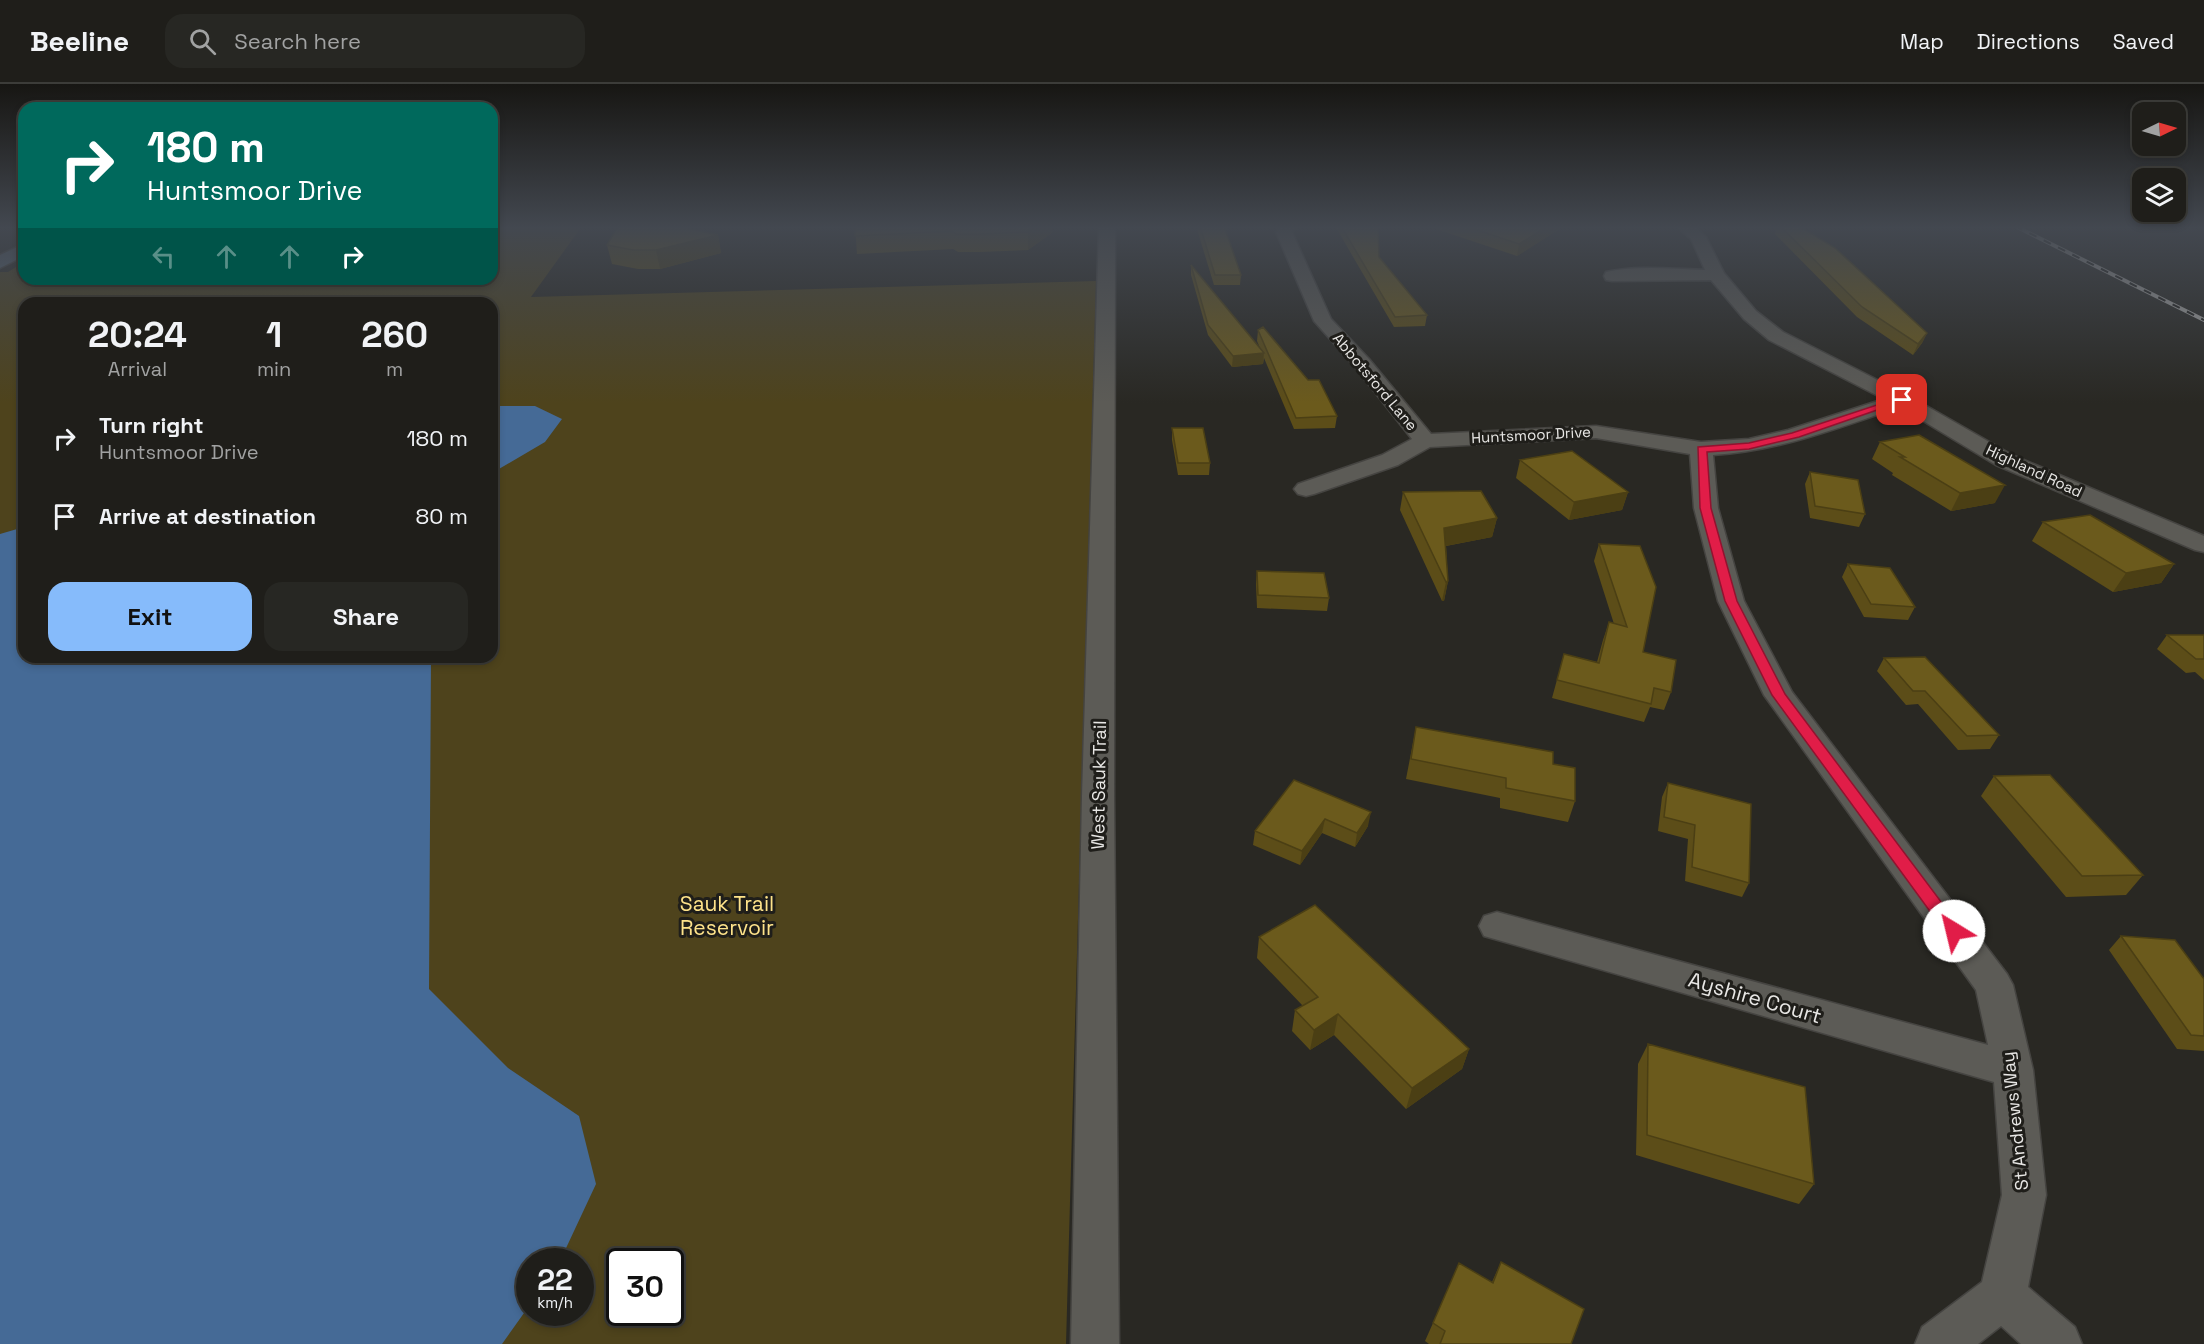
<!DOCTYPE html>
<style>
body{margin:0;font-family:"Space Grotesk",sans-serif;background:#272723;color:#f1f3f6;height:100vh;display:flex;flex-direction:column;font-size:22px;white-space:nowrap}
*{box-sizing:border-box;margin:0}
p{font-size:20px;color:#a1a2a2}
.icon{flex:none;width:33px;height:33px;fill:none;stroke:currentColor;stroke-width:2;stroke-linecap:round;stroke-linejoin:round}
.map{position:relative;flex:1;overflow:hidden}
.drawer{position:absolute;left:18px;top:213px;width:480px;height:366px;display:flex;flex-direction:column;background:#1f1e1a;border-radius:18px;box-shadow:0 3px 9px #0003,0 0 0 2px #3c3c39}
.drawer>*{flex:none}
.guide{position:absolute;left:18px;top:18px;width:480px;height:183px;border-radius:18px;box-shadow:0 3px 9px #0003,0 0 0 2px #3c3c39;background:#00695c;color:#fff;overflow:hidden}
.needle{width:39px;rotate:85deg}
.controls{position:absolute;left:2132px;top:18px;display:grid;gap:12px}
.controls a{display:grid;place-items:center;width:54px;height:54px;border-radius:12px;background:#1f1e1a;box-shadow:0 3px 9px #0003,0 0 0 2px #3c3c39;font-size:30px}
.speed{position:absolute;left:516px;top:1164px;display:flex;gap:12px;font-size:30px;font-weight:700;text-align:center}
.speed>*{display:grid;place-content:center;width:78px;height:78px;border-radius:50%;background:#1f1e1a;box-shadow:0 3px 9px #0003,0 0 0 2px #3c3c39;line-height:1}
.speed small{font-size:15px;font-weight:400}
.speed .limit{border:3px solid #111;border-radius:9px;background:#fff;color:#111}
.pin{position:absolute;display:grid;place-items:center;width:51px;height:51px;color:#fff;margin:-26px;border-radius:12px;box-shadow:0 3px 9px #0006}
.me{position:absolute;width:66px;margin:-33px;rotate:324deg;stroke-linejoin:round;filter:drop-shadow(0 0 4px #0008)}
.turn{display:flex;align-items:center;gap:21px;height:126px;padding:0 30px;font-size:27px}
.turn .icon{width:78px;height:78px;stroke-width:2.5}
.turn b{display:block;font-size:42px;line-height:51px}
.lanes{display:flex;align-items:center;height:57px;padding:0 30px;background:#0003;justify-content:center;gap:30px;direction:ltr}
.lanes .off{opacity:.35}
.eta{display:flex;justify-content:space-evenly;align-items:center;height:102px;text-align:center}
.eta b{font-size:36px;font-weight:700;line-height:42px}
.action{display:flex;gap:12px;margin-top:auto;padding:12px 30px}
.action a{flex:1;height:69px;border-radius:18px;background:#86bbfb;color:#111;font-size:24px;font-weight:700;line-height:69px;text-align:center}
.action a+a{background:#272723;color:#f1f3f6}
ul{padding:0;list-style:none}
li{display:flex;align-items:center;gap:18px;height:78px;padding:0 30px}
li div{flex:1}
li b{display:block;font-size:22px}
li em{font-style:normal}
header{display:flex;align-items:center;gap:36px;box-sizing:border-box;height:84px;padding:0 30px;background:#1f1e1a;border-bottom:2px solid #3c3c39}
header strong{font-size:28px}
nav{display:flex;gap:33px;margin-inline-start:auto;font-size:21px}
.search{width:420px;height:54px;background:#272723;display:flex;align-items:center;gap:15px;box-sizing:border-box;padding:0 21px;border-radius:18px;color:#a1a2a2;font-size:22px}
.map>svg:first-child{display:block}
</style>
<header>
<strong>Beeline</strong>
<div class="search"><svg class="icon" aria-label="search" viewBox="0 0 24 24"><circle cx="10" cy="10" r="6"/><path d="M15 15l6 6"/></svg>Search here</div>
<nav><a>Map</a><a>Directions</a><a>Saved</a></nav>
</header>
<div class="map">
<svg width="2204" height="1260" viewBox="0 0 2204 1260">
<rect width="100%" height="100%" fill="#292823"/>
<path fill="#4e431c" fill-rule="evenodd" d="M492,142H582L531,213L1096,197L1066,1260H0V188H8L24,178V195H492ZM24,219H492V573H24ZM530,1178H580V1228H530ZM620,1178H670V1228H620Z"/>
<path fill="#456a96" d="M492,322H535L562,335L545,358L492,389Z
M24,443V573H431L429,905L508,984L579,1032L596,1100L560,1177L530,1178L529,1222L502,1260H0V450Z"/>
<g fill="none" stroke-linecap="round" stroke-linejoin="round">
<g stroke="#454441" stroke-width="3">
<path id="street" d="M1099,142H1115L1114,712L1119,1260H1071L1082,712Z
M1280,142H1296L1292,148L1331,235L1369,275L1431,350L1596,342L1701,358L1749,355L1788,346L1884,315L1769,256L1744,235L1711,196L1612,197L1606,196L1604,192L1606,188C1637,181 1673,185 1705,186L1691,155L1676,142H1694L1706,153L1724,189L1756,227L1783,248L1909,312L2012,371L2204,452V468L2195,466L1996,381L1900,323C1838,344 1779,367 1713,371L1718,424L1744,517L1792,608L2007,890L2013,901L2033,986L2046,1111L2028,1203L2075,1243L2082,1260H2021L2001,1242L1978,1260H1915L1922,1243L1982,1198L2002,1111L1994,998L1484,852L1479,842L1484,832L1497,828L1988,961L1976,906L1764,611L1718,517L1694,424L1690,370L1596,354L1430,363L1398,381L1314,410L1306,412L1298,410L1294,405L1298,400L1382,371L1412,355L1355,283L1314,237L1276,148Z"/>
</g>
<g stroke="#454441" stroke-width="3">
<path id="secondary" d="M24,160V172L0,184V171Z"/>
</g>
<use href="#street" fill="#5c5b56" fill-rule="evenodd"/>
<use href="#secondary" fill="#5b6c7e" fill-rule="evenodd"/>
<g stroke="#abaaa7" stroke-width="4">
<path id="rail" d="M2015,142L2204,236"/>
</g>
<use href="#rail" stroke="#1f1e1a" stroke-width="2" stroke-dasharray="8" stroke-linecap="butt"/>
</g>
<path fill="#5c4d18" d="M618,142H687L686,144L718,151L721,169L660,185H638L612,180L607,161Z
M855,142L1053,148L1028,166L980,168H958L953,165L857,170Z
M1196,142H1226L1225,144L1241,191L1240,201H1214Z
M1335,142H1378L1379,173L1427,231L1425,242L1394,243Z
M1427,142H1564L1517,172Z
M1777,142H1799L1927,249L1922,259L1913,271L1857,233L1775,150Z
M1191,181L1260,264L1257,257L1258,246L1337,332L1335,344L1294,345L1264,274L1263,280L1232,283L1208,251L1191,191Z
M1172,344L1210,379L1209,391H1178L1172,356Z
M1880,358L1995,419L1951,427L1892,391L1893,389L1872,375Z
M1520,376L1628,408L1622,426L1569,436L1516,394Z
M1810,388L1865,430L1859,443L1810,434L1805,400Z
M1403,408L1497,434L1492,453L1446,462L1448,497L1444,517H1442L1400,426Z
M2043,438L2174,480L2161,499L2113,508L2032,457Z
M1599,460L1643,568L1671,608L1664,626L1650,623L1644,638L1552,614L1564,570L1597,578L1603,556L1609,538L1614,540L1594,477Z
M1848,480L1915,523L1908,536L1864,533L1842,493Z
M1257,487L1329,514L1327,527L1257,524L1256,500Z
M2167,551H2204V596L2195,588L2186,589L2157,565Z
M1884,574L1999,651L1990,665L1958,666L1918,620L1906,621L1877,587Z
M1416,643L1553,680L1575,717L1568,738L1500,724V714L1406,695Z
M1994,692L2143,791L2126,811L2066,813L1981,712Z
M1294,696L1368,742L1355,763L1322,749L1300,781L1253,761L1255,747Z
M1668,699L1749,799L1742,813L1685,797L1688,755L1658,747L1662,713Z
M2121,852L2204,895V967L2177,965L2109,866Z
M1259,853L1469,965L1462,985L1406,1025L1334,951L1310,966L1292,947L1295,926L1303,922L1257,874Z
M1648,960L1814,1100L1799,1120L1636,1071L1638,980Z
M1501,1178L1571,1260H1429L1425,1257L1433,1239L1492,1198Z"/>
<path fill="#4b3f14" d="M678,142H687L685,145L718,151L721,169L660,185L656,166Z
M1036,142H1053V148L1028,166V148Z
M1548,142H1564L1517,172L1519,160Z
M1927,249L1922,259L1913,271L1918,260Z
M1264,269L1263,280L1232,283L1233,272Z
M2005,401L1995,419L1951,427L1960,409Z
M1628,408L1622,426L1569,436L1574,418Z
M1497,434L1492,453L1440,463L1444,444Z
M2174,480L2161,499L2113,508L2126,489Z
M1448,497L1444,517H1442L1446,498Z
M1371,728L1368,742L1355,763L1357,749Z
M1325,735L1322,749L1300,781L1302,767Z
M1338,930L1334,951L1310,966L1314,946Z
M1469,965L1462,985L1406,1025L1412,1004Z"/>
<path fill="#6b5a1c" stroke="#4b3f14" stroke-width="1.5" d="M618,142H682L681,143L718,151L656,166H633L607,161Z
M855,142H1036L1028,148L978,150H956L951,147L855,152Z
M1200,142H1224L1241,191H1215Z
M1341,142H1378L1379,173L1427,231L1395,233Z
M1465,142H1548L1519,160Z
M1780,142H1799L1835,164L1927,249L1918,260L1862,223Z
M1191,181L1264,269L1233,272L1208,241Z
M1263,243L1308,296H1319L1337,332L1296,334L1258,246Z
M1172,344H1203L1210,379H1178Z
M1919,351L2005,401L1960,409L1900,373H1905L1880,358Z
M1572,367L1628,408L1574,418L1520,376Z
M1810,388L1858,396L1865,430L1815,422Z
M1481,407L1497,434L1444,444L1448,497L1446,498L1403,408Z
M2090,431L2174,480L2126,489L2043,438Z
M1599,460L1640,462L1656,503L1643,568L1676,576L1671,608L1654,604L1651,620L1557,596L1564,570L1599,579L1609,538L1627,543Z
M1848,480L1890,484L1915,523L1871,520Z
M1257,487L1324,489L1329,514L1258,511Z
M2167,551H2204V575H2196Z
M1925,573L1999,651L1967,652L1925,607H1913L1884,574Z
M1416,643L1553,668V680L1575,684V717L1506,704V694L1411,675Z
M2050,691L2143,791L2082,792L1994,692Z
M1294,696L1371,728L1357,749L1325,735L1302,767L1255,747Z
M1668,699L1751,720L1749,799L1692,783L1695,741L1664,733Z
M1315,821L1469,965L1412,1004L1338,930L1314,946L1295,926L1318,913L1259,853Z
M2121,852L2175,856L2204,895V952L2191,951Z
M1648,960L1805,1003L1814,1100L1647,1051Z
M1501,1178L1584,1225L1571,1260H1440L1445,1247L1433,1239L1459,1179L1493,1199Z"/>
<linearGradient id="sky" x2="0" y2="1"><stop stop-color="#171613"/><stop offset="0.45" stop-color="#434850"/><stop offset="1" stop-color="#434850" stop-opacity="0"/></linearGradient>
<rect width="2204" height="319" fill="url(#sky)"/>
<path fill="#e11d48" stroke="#92132f" stroke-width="1.5" d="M1898,314L1906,316L1799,353L1749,365L1707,368L1711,424L1737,517L1785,610L1960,843L1963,847L1960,852L1954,854L1948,852L1772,611L1725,517L1700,424L1698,363L1749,359L1792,349Z"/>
<g text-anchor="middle" stroke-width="6" stroke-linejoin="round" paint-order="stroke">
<g font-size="15" fill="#e8e7e5" stroke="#1f1e1a">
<text transform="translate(1375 298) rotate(50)" y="5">Abbotsford Lane</text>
<text transform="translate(1531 351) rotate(-3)" y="5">Huntsmoor Drive</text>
<text transform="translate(2034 387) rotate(25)" y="5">Highland Road</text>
</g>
<g font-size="18" fill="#e8e7e5" stroke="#1f1e1a">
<text transform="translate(1099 701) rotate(-89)" y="6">West Sauk Trail</text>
<text transform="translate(2015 1037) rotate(-96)" y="6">St Andrews Way</text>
</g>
<g font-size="21" fill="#fee38a" stroke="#1f1e1a">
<text x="727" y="827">Sauk Trail<tspan x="727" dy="24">Reservoir</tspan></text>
</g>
<g font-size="21" fill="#e8e7e5" stroke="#1f1e1a">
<text transform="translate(1755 914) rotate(16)" y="7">Ayshire Court</text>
</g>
</g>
</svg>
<div class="controls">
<a><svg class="needle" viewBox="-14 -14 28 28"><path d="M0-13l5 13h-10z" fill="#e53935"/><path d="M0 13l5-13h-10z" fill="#a1a2a2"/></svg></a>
<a><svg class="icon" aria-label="layers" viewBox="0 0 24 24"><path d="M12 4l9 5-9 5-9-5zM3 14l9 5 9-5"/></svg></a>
</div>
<div class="speed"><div>22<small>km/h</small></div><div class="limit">30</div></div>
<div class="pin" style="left:1902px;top:316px;background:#d93025"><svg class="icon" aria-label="arrive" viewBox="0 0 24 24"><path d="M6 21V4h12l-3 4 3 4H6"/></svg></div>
<svg class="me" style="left:1954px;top:847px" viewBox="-20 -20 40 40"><circle r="19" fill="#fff"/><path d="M0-13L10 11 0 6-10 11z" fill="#e11d48"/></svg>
<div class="guide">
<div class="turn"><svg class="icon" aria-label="right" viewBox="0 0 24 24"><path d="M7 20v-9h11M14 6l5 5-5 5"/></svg><div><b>180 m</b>Huntsmoor Drive</div></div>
<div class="lanes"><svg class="icon off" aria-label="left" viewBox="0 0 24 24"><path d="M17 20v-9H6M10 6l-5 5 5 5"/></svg><svg class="icon off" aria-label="ahead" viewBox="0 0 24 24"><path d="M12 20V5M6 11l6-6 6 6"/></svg><svg class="icon off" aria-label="ahead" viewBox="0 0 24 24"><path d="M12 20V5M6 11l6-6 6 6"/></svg><svg class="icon" aria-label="right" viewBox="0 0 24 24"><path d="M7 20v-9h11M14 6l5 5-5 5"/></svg></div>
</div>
<section class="drawer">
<div class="eta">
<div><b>20:24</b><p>Arrival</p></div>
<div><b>1</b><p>min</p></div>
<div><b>260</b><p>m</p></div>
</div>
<ul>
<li><svg class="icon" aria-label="right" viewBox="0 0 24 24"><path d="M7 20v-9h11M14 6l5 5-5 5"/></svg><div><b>Turn right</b><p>Huntsmoor Drive</p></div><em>180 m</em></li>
<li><svg class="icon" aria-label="arrive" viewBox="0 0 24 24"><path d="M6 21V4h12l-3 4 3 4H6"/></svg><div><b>Arrive at destination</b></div><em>80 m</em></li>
</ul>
<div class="action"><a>Exit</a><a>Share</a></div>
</section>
</div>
